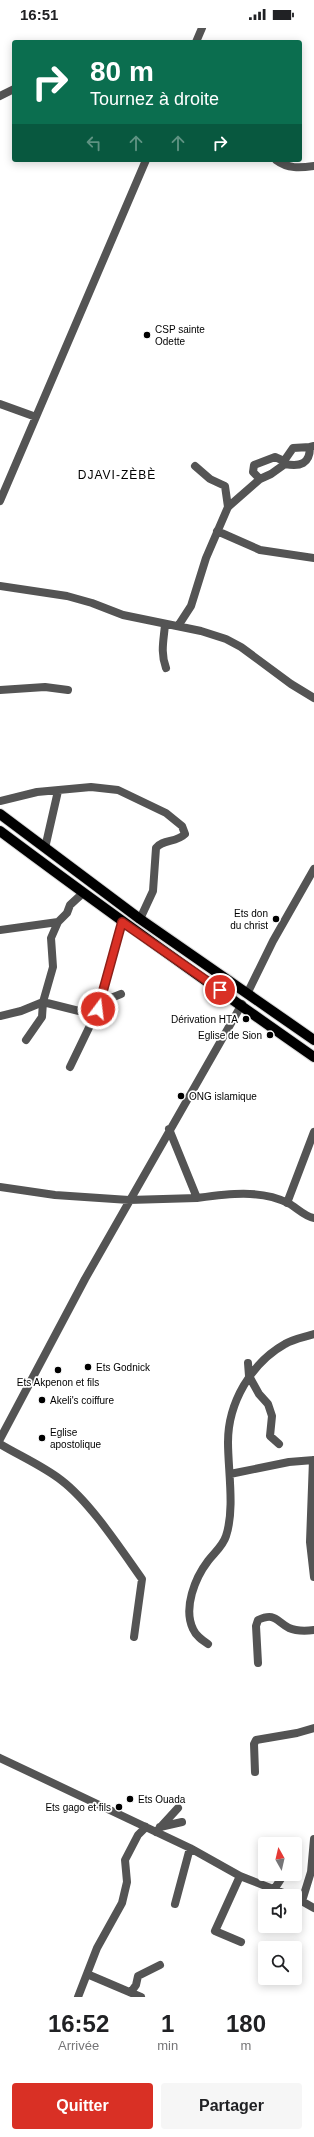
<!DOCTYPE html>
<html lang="fr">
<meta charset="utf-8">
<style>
body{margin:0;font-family:Arial,sans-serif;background:#f6f6f6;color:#202124;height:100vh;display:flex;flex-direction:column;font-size:15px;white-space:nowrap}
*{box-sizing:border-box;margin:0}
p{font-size:13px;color:#757577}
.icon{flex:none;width:22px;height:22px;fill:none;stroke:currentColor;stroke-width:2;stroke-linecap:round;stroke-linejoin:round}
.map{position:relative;height:1969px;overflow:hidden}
.panel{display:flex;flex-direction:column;background:#fff;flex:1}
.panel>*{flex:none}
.top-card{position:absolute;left:12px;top:12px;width:290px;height:122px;border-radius:4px;box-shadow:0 2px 10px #0003;background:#0b6e4f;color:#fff;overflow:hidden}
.needle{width:26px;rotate:352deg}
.fabs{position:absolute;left:258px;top:1809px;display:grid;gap:8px}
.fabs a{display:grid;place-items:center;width:44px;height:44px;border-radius:4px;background:#fff;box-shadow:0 2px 10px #0003;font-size:20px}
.pin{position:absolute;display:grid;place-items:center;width:34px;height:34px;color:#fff;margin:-17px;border:2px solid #fff;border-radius:50%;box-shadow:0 1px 4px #0007}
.me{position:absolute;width:44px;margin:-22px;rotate:15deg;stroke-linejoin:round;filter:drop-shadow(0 0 3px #0008)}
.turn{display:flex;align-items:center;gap:14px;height:84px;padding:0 12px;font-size:18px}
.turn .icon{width:52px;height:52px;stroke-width:2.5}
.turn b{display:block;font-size:28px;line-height:34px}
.lanes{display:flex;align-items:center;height:38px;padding:0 12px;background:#0003;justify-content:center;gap:20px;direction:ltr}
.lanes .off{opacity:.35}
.eta{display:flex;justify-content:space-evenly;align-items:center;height:68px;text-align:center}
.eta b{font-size:24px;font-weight:600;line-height:28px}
.primary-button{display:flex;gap:8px;margin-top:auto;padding:8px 12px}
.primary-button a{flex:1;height:46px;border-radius:4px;background:#d93025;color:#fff;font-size:16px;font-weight:600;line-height:46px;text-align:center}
.primary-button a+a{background:#f6f6f6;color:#202124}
.status{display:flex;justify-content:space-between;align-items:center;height:28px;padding:0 20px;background:#fff;direction:ltr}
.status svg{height:11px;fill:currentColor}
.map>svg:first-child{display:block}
</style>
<div class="status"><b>16:51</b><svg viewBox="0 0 49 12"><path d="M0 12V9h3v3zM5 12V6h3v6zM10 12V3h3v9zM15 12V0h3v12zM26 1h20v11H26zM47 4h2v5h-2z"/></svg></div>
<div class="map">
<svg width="314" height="1969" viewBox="0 0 314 1969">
<rect width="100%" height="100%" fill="#fff"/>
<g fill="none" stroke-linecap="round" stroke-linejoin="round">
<g stroke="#dbdbdb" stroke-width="12">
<path id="primary" d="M0,786L140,891L314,1012
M0,803C103,880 208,955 314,1029"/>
</g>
<path stroke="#545454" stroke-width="8" d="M196,14L202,0
M0,68L14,61
M276,132C288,141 300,140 314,138
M0,376L36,389
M195,438L210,451L225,458L228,479
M260,451L253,444L254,437L275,429L284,433L293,420L310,419
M0,473L146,132
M217,503L260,522L314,530
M0,558L67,568L92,575L123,587L201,603L226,611L241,619L291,656L314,670
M165,596C164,611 160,624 166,640
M178,598L191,578L206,530L228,479L260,451L271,446L285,436C300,439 310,436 310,419L314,418
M0,662L45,659L68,662
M0,773L37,764L91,759L118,762L166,785L182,798L185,806C176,815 163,811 156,820L153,863L140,891
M45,820L58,763
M0,902L58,894L67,885L70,877L83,865
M248,964L273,913L314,841
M0,988L21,983L43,974L79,983L98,981L106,972L121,966
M26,1012L42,989L43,974L53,939L51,910L58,894
M70,1039L98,981L122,894
M0,1159L55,1167L129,1172L197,1170L169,1101
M197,1170C226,1166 260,1161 288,1175C296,1179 305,1189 314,1190
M287,1175L314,1104
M248,1335L249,1348L259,1366L268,1376L272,1388L270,1408L279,1416
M0,1411L85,1251L242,976
M0,1416C20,1428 43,1438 61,1452C90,1474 120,1520 142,1551L134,1609
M313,1432L310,1514L314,1549
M230,1446L289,1434L314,1432
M208,1616C202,1612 196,1608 193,1601C183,1580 195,1550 208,1533C214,1525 223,1518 226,1508C235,1481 228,1443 228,1414C228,1375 251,1335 285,1316C293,1311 305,1309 314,1306
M258,1635L256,1598L258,1592C275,1584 276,1593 289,1600C296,1603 306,1603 314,1602
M0,1730L190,1820L240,1848L291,1868
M255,1744L254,1716L256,1712L297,1705L314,1700
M160,1799L182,1794
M156,1804L178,1780
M240,1848L215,1903L241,1914
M275,1860L284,1846
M298,1871L314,1880
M302,1873L311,1844L314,1811
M175,1876L190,1820
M87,1946L141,1969
M131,1964L136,1957L138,1948L160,1937
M78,1969L97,1920L122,1875L127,1854L125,1832L138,1807L146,1799"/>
<use href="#primary" stroke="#000" stroke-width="10"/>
</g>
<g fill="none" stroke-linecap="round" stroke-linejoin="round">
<g stroke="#8d1f18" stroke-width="10">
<path id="route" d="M98,981L122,894L220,962"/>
</g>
<use href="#route" stroke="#d93025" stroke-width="7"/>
</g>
<g fill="#000" stroke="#fff" stroke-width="1.5">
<circle cx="147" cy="307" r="4"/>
<circle cx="276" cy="891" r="4"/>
<circle cx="246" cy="991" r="4"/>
<circle cx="270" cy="1007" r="4"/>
<circle cx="181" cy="1068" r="4"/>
<circle cx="88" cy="1339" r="4"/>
<circle cx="58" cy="1342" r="4"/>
<circle cx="42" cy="1372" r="4"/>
<circle cx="42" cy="1410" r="4"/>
<circle cx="130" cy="1771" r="4"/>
<circle cx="119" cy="1779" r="4"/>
</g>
<g text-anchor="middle" stroke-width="3.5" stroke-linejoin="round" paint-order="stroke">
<g font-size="10" fill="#000" stroke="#fff" text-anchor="start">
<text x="155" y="305">CSP sainte<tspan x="155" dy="12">Odette</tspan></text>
<text x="268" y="889" text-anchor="end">Ets don<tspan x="268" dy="12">du christ</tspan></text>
<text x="238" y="995" text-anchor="end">Dérivation HTA</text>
<text x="262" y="1011" text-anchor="end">Eglise de Sion</text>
<text x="189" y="1072">ONG islamique</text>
<text x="96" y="1343">Ets Godnick</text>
<text x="58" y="1358" text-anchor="middle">Ets Akpenon et fils</text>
<text x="50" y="1376">Akeli's coiffure</text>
<text x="50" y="1408">Eglise<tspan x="50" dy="12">apostolique</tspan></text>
<text x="138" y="1775">Ets Ouada</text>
<text x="111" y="1783" text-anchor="end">Ets gago et fils</text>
</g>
<g font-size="12" letter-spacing="1" fill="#000" stroke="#fff">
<text x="117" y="451">DJAVI-ZÈBÈ</text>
</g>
</g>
</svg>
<div class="fabs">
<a><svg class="needle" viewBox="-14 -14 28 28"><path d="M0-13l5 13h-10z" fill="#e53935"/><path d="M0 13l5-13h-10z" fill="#757577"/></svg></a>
<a><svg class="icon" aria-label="sound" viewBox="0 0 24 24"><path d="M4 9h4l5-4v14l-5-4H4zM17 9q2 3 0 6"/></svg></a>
<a><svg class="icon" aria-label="search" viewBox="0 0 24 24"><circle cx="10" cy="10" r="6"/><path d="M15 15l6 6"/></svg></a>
</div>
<div class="pin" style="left:220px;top:962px;background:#d93025"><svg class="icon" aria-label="arrive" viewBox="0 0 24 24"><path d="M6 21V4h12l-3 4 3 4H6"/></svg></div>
<svg class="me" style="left:98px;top:981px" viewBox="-20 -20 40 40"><circle r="17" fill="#d93025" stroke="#fff" stroke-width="3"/><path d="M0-11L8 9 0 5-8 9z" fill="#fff"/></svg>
<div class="top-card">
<div class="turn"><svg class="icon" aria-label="right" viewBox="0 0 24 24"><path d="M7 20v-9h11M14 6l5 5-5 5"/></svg><div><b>80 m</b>Tournez à droite</div></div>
<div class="lanes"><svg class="icon off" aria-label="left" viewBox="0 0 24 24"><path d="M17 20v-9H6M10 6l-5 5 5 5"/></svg><svg class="icon off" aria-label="ahead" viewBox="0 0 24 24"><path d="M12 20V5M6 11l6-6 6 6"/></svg><svg class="icon off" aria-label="ahead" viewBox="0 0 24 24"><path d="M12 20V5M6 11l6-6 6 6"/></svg><svg class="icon" aria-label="right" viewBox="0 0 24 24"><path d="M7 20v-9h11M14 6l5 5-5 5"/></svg></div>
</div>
</div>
<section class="panel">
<div class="eta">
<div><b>16:52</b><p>Arrivée</p></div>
<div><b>1</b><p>min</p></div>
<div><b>180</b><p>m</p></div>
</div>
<div class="primary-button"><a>Quitter</a><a>Partager</a></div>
</section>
